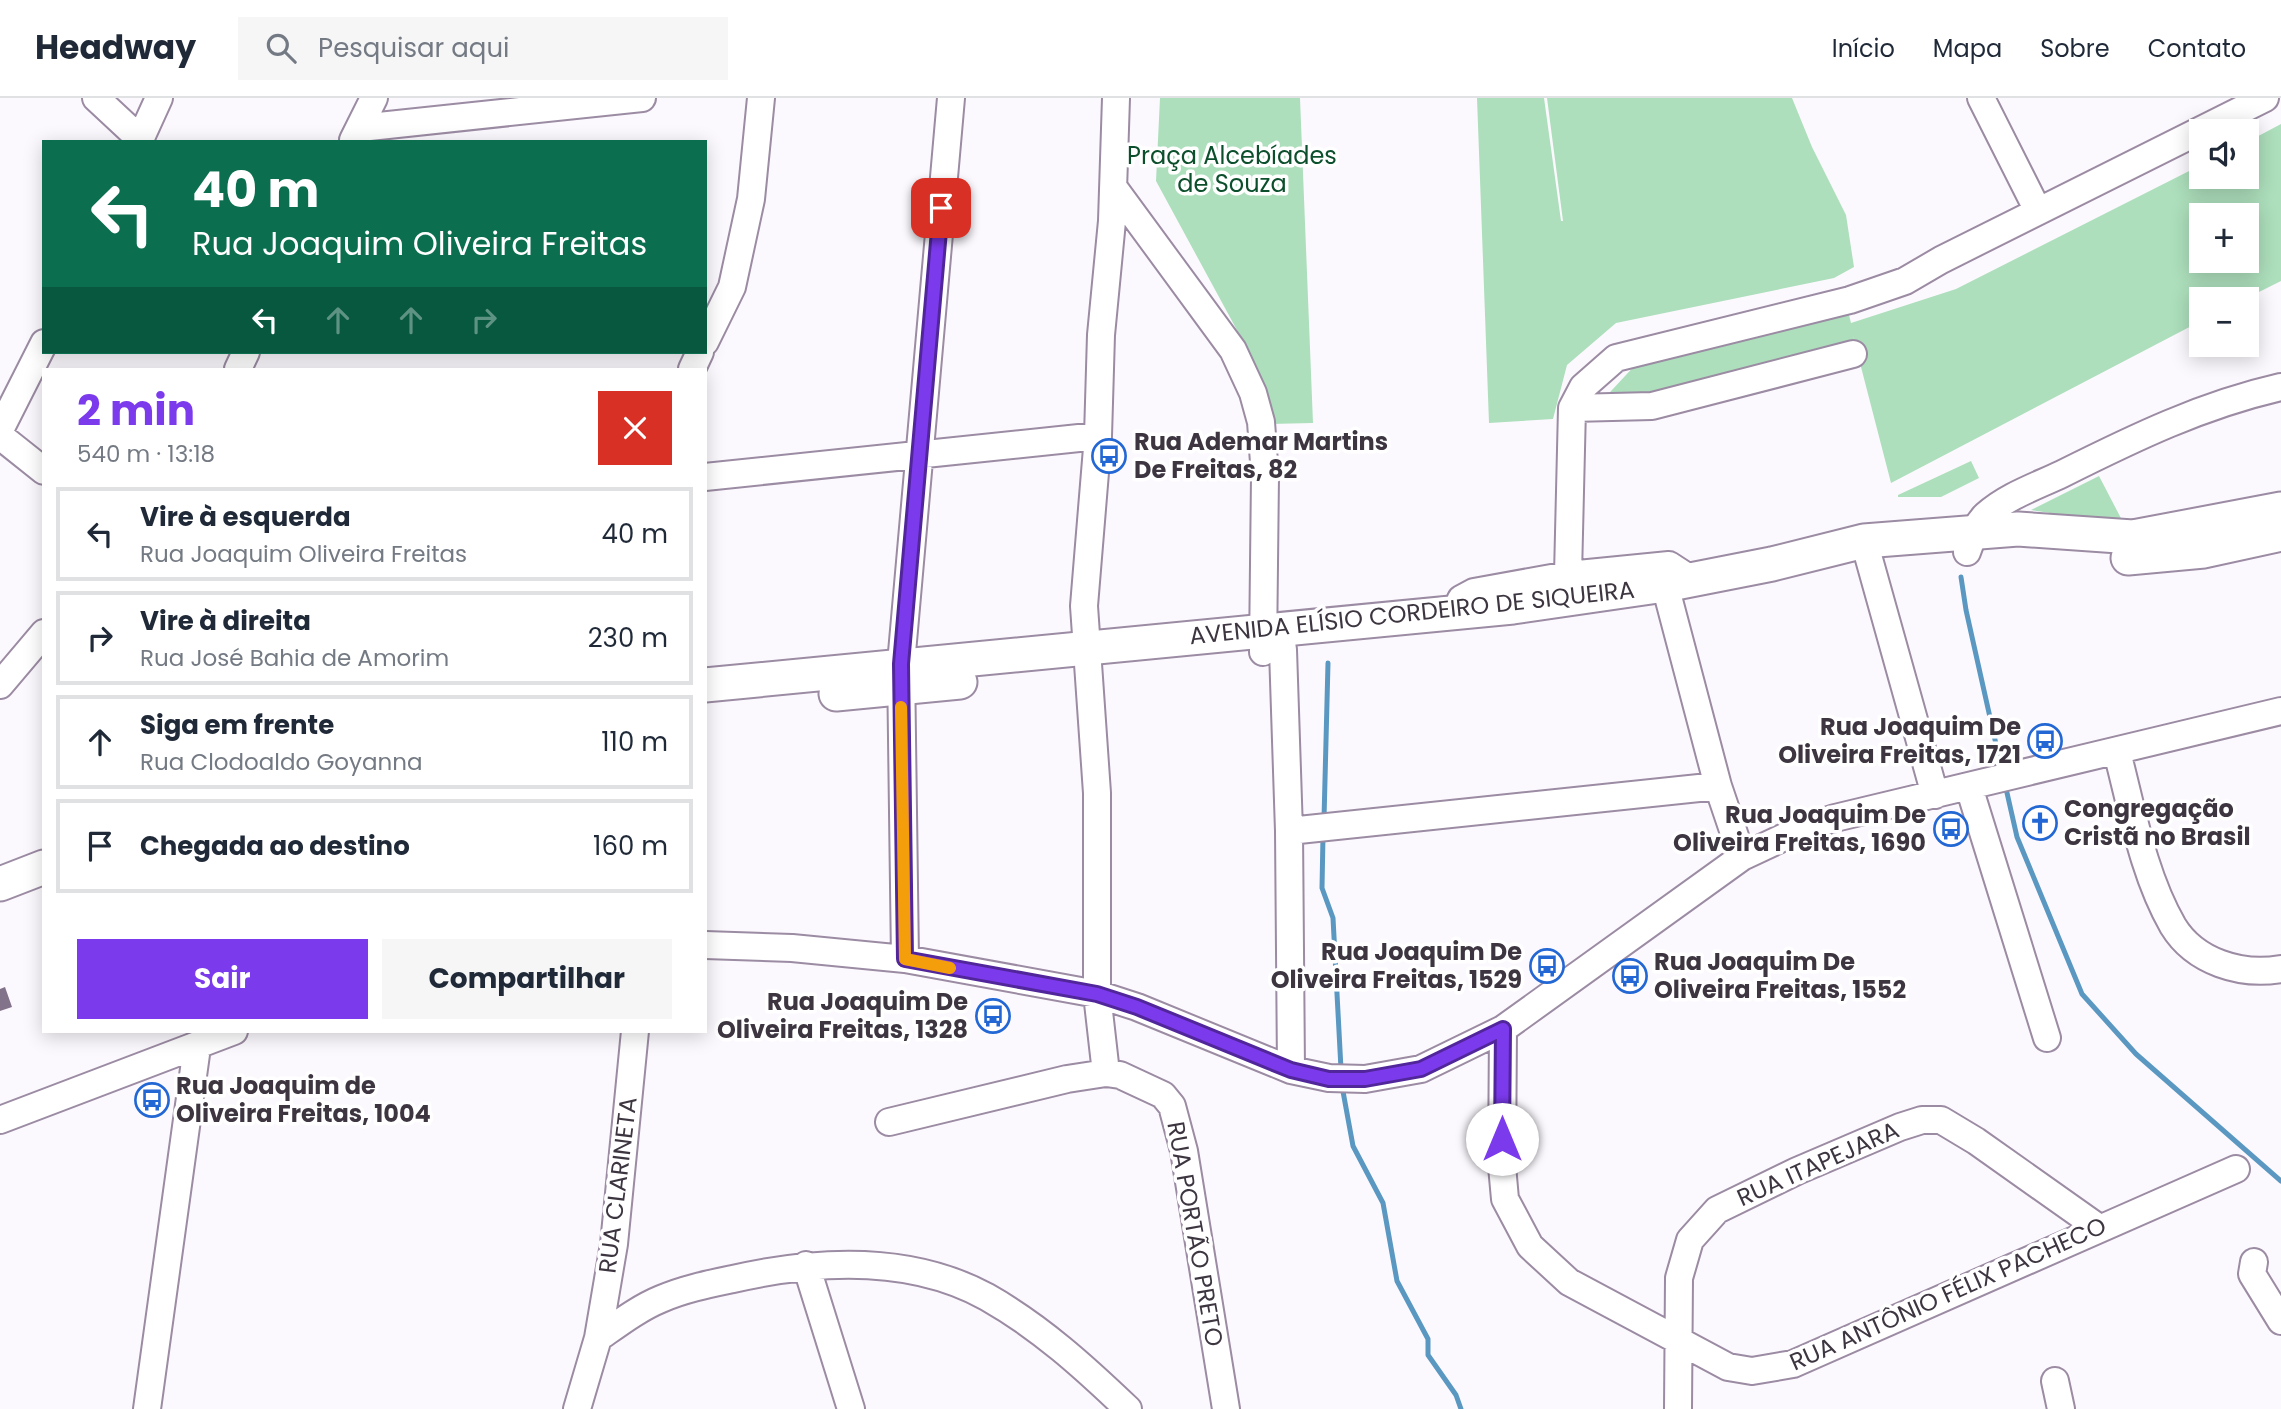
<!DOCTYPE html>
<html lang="pt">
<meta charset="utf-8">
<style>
body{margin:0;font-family:Poppins,sans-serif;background:#f6f6f7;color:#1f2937;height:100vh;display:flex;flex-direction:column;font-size:26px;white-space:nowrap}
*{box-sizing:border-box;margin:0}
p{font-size:23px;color:#747a83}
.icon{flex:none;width:38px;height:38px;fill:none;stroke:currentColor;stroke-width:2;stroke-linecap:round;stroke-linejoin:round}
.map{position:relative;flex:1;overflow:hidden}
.drawer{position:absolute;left:42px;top:270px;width:665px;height:665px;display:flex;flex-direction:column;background:#fff;border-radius:0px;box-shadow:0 4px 18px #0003}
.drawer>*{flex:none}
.top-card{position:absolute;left:42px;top:42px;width:665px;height:214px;border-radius:0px;box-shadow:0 4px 18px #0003;background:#0b6e4f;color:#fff;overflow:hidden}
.buttons{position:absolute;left:2189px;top:21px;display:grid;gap:14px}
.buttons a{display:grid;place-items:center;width:70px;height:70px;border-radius:0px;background:#fff;box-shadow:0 4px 18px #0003;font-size:35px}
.pin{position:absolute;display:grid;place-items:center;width:60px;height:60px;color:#fff;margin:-30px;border-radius:14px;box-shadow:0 4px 10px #0006}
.me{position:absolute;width:77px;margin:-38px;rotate:0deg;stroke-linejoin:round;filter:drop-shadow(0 0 5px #0008)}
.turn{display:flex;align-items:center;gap:24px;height:147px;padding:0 35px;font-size:32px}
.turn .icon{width:91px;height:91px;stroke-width:2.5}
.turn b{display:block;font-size:49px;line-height:60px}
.lanes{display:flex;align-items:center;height:66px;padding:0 35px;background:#0003;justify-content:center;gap:35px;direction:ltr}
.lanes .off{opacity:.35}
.round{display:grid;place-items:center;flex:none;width:74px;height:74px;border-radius:0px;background:#f6f6f7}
.headline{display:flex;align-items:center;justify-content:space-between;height:119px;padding:0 35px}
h1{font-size:42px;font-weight:700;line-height:52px;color:#7c3aed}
.button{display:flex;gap:14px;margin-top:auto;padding:14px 35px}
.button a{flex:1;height:80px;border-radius:0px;background:#7c3aed;color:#fff;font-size:28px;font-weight:700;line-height:80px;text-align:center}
.button a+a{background:#f6f6f7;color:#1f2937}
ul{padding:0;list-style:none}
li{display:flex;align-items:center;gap:21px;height:94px;margin:0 14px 10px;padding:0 21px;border:4px solid #e0e1e3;border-radius:0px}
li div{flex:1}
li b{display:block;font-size:26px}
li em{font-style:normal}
header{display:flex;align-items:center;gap:42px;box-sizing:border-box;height:98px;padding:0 35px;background:#fff;border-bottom:2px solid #e0e1e3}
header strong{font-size:33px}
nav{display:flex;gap:38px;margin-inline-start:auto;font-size:24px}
.search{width:490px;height:63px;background:#f6f6f7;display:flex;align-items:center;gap:18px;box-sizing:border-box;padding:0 24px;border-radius:0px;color:#747a83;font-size:26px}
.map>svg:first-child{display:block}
</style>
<header>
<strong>Headway</strong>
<div class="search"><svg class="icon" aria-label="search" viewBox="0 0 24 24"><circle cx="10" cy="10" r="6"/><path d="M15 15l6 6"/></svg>Pesquisar aqui</div>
<nav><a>Início</a><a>Mapa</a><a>Sobre</a><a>Contato</a></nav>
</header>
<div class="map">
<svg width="2281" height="1311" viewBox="0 0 2281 1311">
<rect width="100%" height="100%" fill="#fcf9fe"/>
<path fill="#addfbc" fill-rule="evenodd" d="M1160,0H1300L1313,325L1270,326L1257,269L1156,83Z
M1477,0H1544L1561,123H1563L1547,0H1792L1812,49L1846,117L1854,169L1834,180L1616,225L1567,267L1553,321L1489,325Z
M2281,26V183L2245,201H2202L2201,223L1891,385L1853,238L1855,248L1598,307L1639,263L1846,205L1851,225L1956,191L2201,67L2202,79H2247V44ZM2202,117H2247V163H2202Z
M1971,363L1979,380L1941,399H1898V397Z
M2099,378L2124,426L2031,412Z"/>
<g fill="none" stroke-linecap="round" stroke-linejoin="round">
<path stroke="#5a98c2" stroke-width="5" d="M1961,479L1966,512L2002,673
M2005,686L2017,739L2082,896L2136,956L2281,1083
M1324,721L1328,565
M1323,738L1322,790L1333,820L1341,971
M1342,988L1353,1048L1383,1105L1397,1183L1428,1241V1257L1456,1297L1461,1311"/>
</g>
<path fill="#83738a" d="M5,889L12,909L0,913V891Z"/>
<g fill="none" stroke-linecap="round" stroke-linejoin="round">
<g stroke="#9b8ba3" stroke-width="30">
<path id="minor" d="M96,0L140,41
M1981,0L2038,113
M360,30L642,0
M353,42L374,0
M139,44L159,0
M1114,90L1233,252L1253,295L1261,324L1265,378L1263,554
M705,244L732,189L751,101L761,0
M238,271L246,254
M692,271L700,254
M1572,310L1652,308L1853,256
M0,332L44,245
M0,338L44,373
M705,379L1098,338
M1864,443L1935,697
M1967,454C1972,441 1976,426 1986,417C2007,398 2037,388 2062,376C2134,340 2202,307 2281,289
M1568,477L1572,310L1583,289L1616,260L1850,202L1905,183L1941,162L2265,0
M1665,487L1718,688L1742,759
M1456,514L1461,501L1474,494L1568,477L1669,467L1692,482
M1280,530L1283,552L1289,733L1291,972
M0,587L44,535
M2117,654C2132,711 2143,776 2173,828C2195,864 2241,878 2281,871
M1969,689L2047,940
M1289,733L1718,688
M705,847L792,850L905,861L1097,896L1137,909L1291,972L1329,980L1365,981L1421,971L1503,931L1742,759L1797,733L1835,720L2281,613
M905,861L901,566L951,0
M1503,931L1502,1068L1505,1101L1530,1148L1569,1184L1728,1269L1752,1273L1793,1266L2236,1071
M1106,975L1097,896V695L1084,508L1098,338L1101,237L1112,123L1116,0
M0,1022L234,933
M889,1024L1067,981L1106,975L1120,977L1163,997L1172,1008L1184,1053L1226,1311
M2254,1164L2252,1176L2281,1223
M806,1167L851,1311
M598,1240C618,1226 639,1210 661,1201C684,1191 709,1186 733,1181C816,1162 909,1156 987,1199C1040,1229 1084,1269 1128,1311
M2055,1283L2061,1311
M147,1311L197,949
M577,1311L598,1240L614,1146L635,933
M1678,1311L1679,1180L1690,1142L1717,1112L1797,1073L1900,1029L1922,1022H1941L1976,1043L2099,1130"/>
</g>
<g stroke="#9b8ba3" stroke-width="37">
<path id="major" d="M2128,460L2204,453L2281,436
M705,587L1513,509L1665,487L1772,466L1864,443L2018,431L2133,439L2281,411
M836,596L960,584
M0,786L44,769"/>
</g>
<use href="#minor" stroke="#fff" stroke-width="26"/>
<use href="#major" stroke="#fff" stroke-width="33"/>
</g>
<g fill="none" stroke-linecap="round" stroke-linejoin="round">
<g stroke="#51269a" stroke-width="18">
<path id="route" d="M941,110L901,566L905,861L1097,896L1137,909L1291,972L1329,981H1365L1421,971L1503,931L1502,1041"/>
</g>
<use href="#route" stroke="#7c3aed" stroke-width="12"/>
<path stroke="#f59e0b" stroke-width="12" d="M901,609L905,861L950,870"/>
</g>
<defs>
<g id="bus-ring" transform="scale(1.75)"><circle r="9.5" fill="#fff" stroke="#2267d3" stroke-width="1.5"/><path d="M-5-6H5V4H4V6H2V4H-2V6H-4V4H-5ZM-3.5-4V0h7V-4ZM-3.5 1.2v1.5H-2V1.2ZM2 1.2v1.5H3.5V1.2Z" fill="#2267d3"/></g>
<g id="church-ring" transform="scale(1.75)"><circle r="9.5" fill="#fff" stroke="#2267d3" stroke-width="1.5"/><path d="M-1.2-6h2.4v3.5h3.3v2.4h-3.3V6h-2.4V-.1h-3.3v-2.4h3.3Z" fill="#2267d3"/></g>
</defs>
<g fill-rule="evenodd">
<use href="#bus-ring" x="1109" y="358"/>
<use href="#bus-ring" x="2045" y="643"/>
<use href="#church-ring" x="2040" y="725"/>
<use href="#bus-ring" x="1951" y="731"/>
<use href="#bus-ring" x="1547" y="868"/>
<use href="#bus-ring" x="1630" y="878"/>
<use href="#bus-ring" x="993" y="918"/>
<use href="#bus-ring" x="152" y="1002"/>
</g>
<g text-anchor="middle" stroke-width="7" stroke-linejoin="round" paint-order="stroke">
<g font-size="24" fill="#0c4f2c" stroke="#fff">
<text x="1232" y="66">Praça Alcebíades<tspan x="1232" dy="28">de Souza</tspan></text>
</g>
<g font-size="24" font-weight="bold" fill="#3d3641" stroke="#fff" text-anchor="start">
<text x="1134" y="352">Rua Ademar Martins<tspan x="1134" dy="28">De Freitas, 82</tspan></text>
<text x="2021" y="637" text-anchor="end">Rua Joaquim De<tspan x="2021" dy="28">Oliveira Freitas, 1721</tspan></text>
<text x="2064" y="719">Congregação<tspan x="2064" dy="28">Cristã no Brasil</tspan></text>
<text x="1926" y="725" text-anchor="end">Rua Joaquim De<tspan x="1926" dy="28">Oliveira Freitas, 1690</tspan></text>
<text x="1522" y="862" text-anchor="end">Rua Joaquim De<tspan x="1522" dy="28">Oliveira Freitas, 1529</tspan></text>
<text x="1654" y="872">Rua Joaquim De<tspan x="1654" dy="28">Oliveira Freitas, 1552</tspan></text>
<text x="968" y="912" text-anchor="end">Rua Joaquim De<tspan x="968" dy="28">Oliveira Freitas, 1328</tspan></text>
<text x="176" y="996">Rua Joaquim de<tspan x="176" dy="28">Oliveira Freitas, 1004</tspan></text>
</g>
<g font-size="24" fill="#3d3641" stroke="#fff">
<text transform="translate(1412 515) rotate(-6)" y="8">AVENIDA ELÍSIO CORDEIRO DE SIQUEIRA</text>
<text transform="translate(1818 1066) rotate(-24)" y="8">RUA ITAPEJARA</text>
<text transform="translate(618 1087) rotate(-83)" y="8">RUA CLARINETA</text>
<text transform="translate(1195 1136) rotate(80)" y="8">RUA PORTÃO PRETO</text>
<text transform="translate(1948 1196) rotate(-24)" y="8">RUA ANTÔNIO FÉLIX PACHECO</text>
</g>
</g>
</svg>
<div class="buttons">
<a><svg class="icon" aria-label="sound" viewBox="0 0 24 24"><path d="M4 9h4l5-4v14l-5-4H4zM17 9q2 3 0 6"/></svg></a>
<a>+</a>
<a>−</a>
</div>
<div class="pin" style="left:941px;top:110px;background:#d93025"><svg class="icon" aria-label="arrive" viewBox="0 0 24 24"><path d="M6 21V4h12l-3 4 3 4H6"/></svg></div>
<svg class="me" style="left:1502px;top:1041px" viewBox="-20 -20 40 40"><circle r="19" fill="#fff"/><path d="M0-13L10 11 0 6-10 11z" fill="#7c3aed"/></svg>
<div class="top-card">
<div class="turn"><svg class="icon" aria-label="left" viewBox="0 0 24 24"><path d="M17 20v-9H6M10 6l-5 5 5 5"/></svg><div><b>40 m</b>Rua Joaquim Oliveira Freitas</div></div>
<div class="lanes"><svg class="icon" aria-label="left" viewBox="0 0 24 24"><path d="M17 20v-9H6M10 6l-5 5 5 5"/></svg><svg class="icon off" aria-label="ahead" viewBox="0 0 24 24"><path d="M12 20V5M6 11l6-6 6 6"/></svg><svg class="icon off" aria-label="ahead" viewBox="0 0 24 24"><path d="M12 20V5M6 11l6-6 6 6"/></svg><svg class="icon off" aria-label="right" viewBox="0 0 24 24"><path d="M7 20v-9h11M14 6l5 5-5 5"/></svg></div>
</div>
<section class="drawer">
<div class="headline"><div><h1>2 min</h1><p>540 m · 13:18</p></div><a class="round" style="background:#d93025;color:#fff"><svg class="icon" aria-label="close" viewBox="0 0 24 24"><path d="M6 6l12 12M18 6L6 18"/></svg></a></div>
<ul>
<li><svg class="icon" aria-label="left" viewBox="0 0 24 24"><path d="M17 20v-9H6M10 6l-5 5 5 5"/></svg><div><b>Vire à esquerda</b><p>Rua Joaquim Oliveira Freitas</p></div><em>40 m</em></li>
<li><svg class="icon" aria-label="right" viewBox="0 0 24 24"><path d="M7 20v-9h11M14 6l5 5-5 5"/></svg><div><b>Vire à direita</b><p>Rua José Bahia de Amorim</p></div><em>230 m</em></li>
<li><svg class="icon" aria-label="ahead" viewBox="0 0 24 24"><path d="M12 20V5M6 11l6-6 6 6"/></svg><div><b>Siga em frente</b><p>Rua Clodoaldo Goyanna</p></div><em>110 m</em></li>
<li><svg class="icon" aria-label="arrive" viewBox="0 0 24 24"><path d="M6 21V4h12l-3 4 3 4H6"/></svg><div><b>Chegada ao destino</b></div><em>160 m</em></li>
</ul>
<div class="button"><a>Sair</a><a>Compartilhar</a></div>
</section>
</div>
